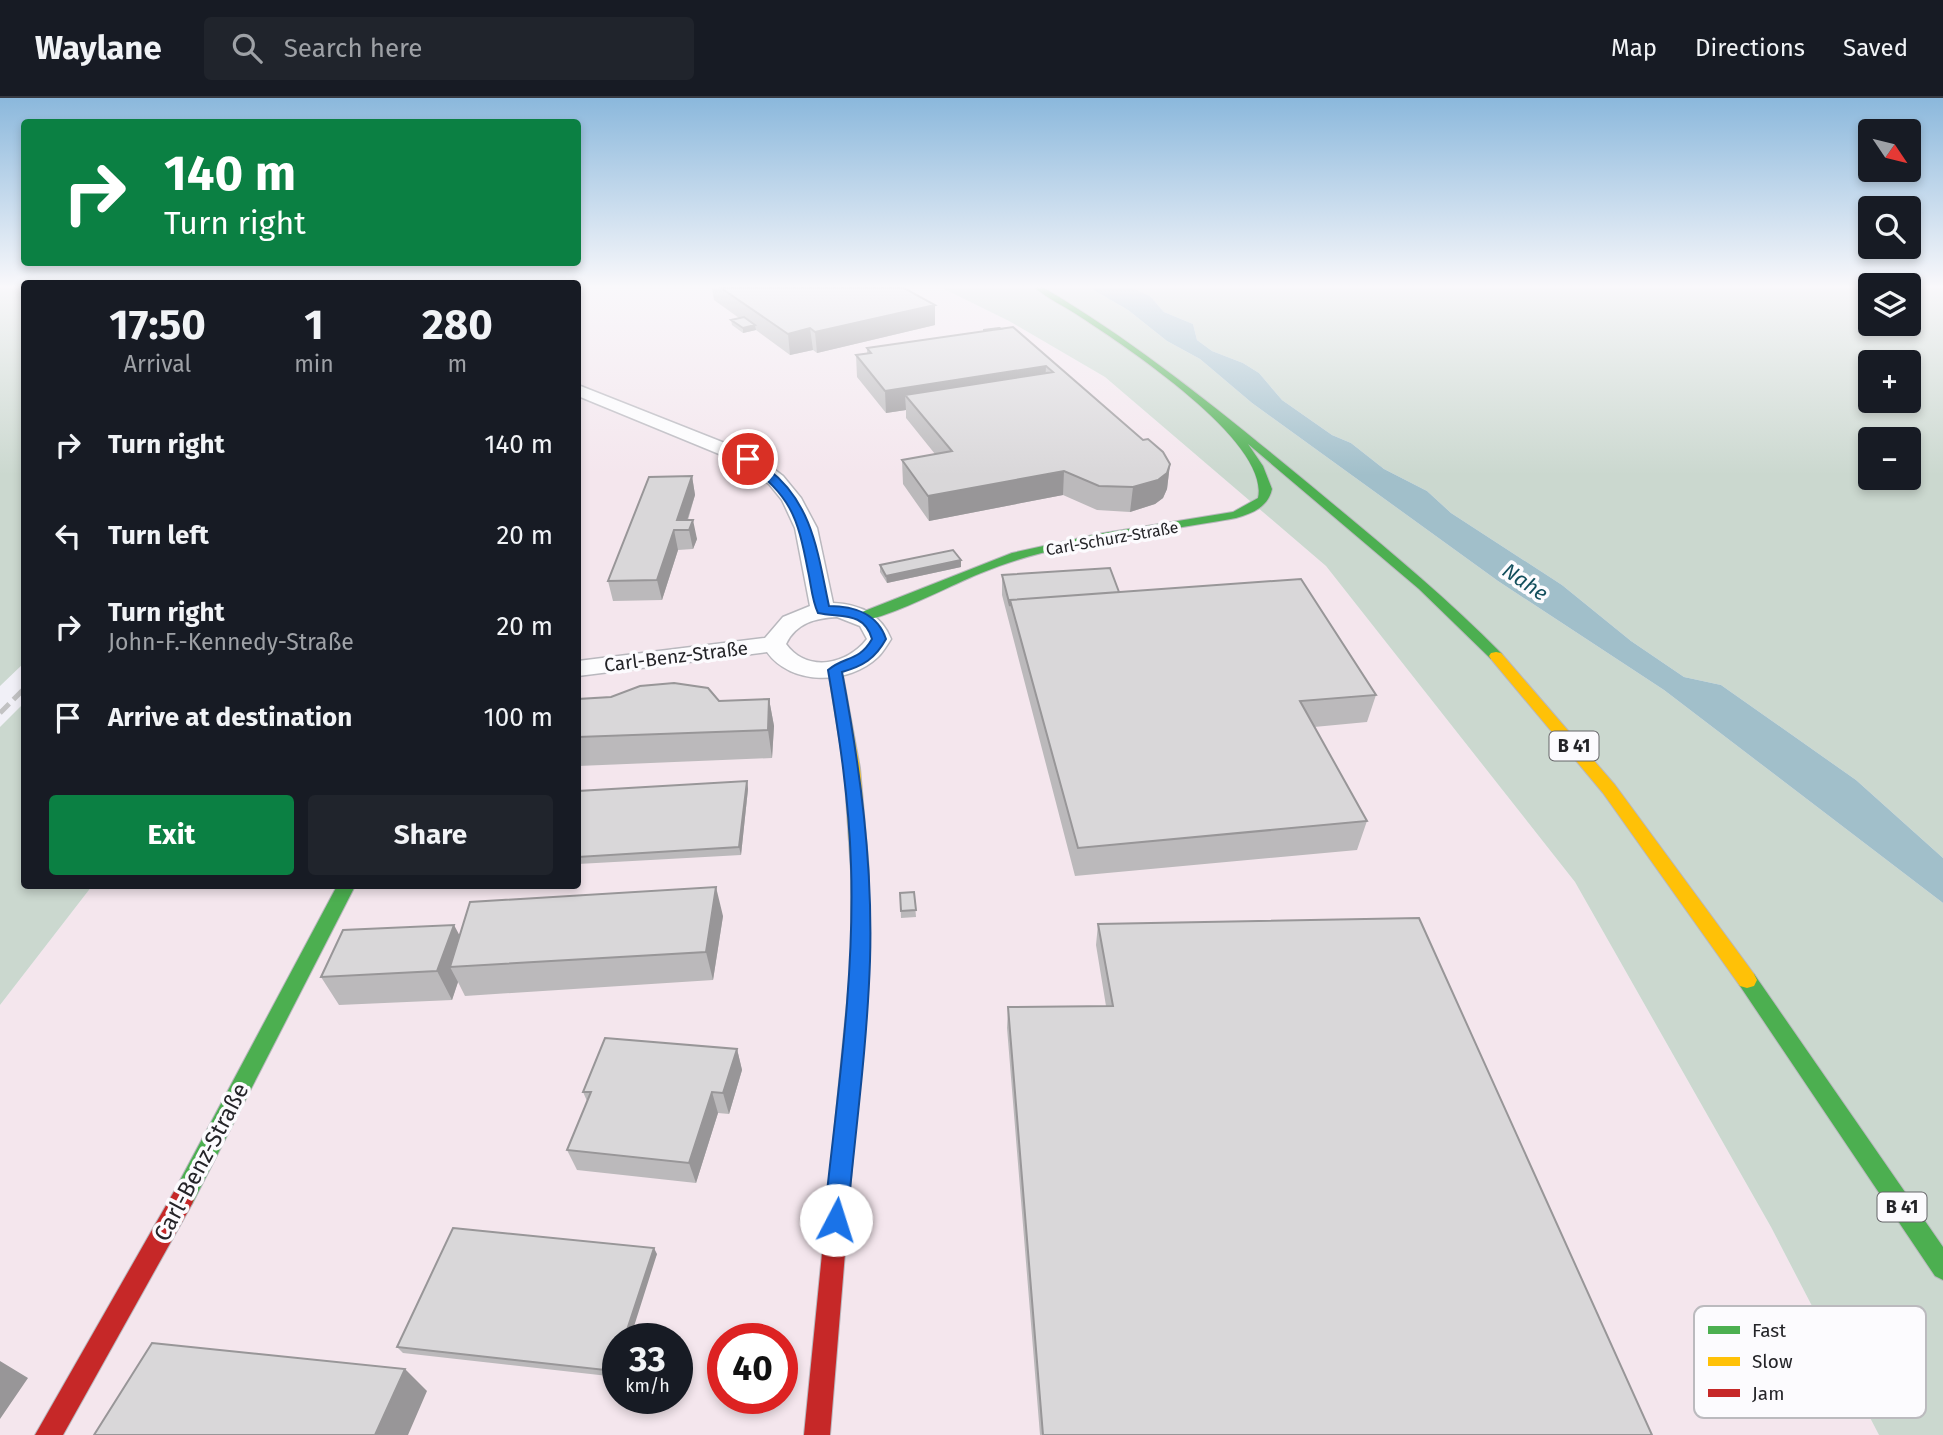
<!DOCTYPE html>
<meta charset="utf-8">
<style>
body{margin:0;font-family:"Fira Sans",sans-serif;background:#20242c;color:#f1f3f6;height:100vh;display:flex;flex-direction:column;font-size:26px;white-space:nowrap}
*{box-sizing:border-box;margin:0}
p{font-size:23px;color:#9ea1a6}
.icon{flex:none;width:38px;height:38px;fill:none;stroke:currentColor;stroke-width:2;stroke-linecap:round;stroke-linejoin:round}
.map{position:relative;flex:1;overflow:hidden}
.sheet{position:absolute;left:21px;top:182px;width:560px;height:609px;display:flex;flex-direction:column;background:#171b24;border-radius:7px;box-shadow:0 4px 10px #0003}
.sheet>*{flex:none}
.banner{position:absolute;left:21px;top:21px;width:560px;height:147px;border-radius:7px;box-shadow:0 4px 10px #0003;background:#0b8043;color:#fff;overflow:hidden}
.needle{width:46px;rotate:125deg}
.buttons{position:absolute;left:1858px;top:21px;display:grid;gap:14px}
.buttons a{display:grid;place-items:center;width:63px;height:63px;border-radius:7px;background:#171b24;box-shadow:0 4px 10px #0003;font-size:35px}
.speed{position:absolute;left:602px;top:1225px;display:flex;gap:14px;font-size:35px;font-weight:700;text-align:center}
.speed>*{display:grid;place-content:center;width:91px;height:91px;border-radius:50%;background:#171b24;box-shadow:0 4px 10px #0003;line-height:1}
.speed small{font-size:18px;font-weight:400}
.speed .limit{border:10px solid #d22;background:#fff;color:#111}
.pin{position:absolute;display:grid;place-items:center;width:60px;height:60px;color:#fff;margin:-30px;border:4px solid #fff;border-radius:50%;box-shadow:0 2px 7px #0007}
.me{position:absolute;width:77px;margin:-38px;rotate:5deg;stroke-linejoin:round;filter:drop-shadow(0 0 5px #0008)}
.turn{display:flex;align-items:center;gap:24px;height:147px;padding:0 28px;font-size:32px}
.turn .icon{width:91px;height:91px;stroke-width:2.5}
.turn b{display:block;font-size:49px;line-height:60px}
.eta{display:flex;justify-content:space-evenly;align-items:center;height:119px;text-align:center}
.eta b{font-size:42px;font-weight:700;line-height:49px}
.cta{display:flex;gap:14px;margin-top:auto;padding:14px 28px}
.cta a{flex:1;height:80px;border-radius:7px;background:#0b8043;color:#fff;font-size:28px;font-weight:700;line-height:80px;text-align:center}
.cta a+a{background:#20242c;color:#f1f3f6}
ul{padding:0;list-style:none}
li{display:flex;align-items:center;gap:21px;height:91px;padding:0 28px}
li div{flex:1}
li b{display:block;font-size:26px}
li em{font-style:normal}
header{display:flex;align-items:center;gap:42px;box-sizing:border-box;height:98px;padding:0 35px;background:#171b24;border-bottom:2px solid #363941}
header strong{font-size:33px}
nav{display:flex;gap:38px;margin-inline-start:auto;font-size:24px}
.search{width:490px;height:63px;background:#20242c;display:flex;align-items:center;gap:18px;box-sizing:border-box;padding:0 24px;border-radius:7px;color:#9ea1a6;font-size:26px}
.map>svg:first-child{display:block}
</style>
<header>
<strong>Waylane</strong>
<div class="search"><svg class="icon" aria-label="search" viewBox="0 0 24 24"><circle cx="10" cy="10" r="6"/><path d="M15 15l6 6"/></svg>Search here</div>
<nav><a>Map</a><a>Directions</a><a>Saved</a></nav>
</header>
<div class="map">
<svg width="1943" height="1337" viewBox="0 0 1943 1337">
<rect width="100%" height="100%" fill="#f1f0f7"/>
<path fill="#f4e6ed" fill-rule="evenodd" d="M578,190H942L1009,223L1105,279L1326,468L1575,784L1771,1129L1879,1337H0V907L92,788H578ZM618,1241H677V1300H618ZM723,1241H782V1300H723Z"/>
<path fill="#cbd8cf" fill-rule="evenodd" d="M0,190H24V565L0,588Z
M942,190H1090L1128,212L1167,243L1200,261L1252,305L1498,483L1664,592L1943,805V1337H1879L1771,1129L1575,784L1326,468L1105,279L1009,223Z
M1133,190H1871V226H1909V190H1943V760L1856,682L1721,587L1684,579L1631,543L1562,487L1451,415L1427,393L1384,371L1351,345L1332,337L1282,302L1259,275L1243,265L1212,253L1197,242L1193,226L1164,214L1150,198ZM1871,264H1909V303H1871ZM1871,341H1909V380H1871Z
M24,605V788H92L0,907V629Z"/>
<path fill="#a1bfca" d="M1090,190H1133L1150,198L1164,214L1193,226L1197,242L1212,253L1243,265L1259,275L1282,302L1332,337L1351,345L1384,371L1427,393L1451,415L1562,487L1631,543L1684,579L1721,587L1856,682L1943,760V805L1664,592L1498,483L1252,305L1200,261L1167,243L1128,212Z"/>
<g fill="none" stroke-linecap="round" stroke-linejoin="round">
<g stroke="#b9b8be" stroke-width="3">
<path id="street" d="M578,287L755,357L783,378L801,400L817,430L833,505C859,506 881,516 891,541C887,547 883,554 878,559C849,587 791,588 767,554L578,578V563L765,540L783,519L810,508L795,430L782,402L769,386L741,365L578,298ZM837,519L860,528L867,541C847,567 807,575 786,546C796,525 816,520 837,519Z"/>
</g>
<g stroke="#b9b8be" stroke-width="2">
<path id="fast" d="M1035,190H1044C1139,246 1224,316 1309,386C1375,441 1441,494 1501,555L1503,558L1501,561H1491L1419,491L1248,346L1263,368L1272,391C1268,409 1253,415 1236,420C1151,436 1061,442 981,475C957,484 879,526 857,522V516L1012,455L1098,436L1233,414L1258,400C1271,343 1119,244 1076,216C1062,207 1047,200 1035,190Z
M337,788H355L192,1106L184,1109L176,1106L173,1098L176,1090Z
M1747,874L1754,876L1943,1149V1182L1935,1178L1740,888L1737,882L1740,876Z"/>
</g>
<g stroke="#b9b8be" stroke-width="2">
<path id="slow" d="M1496,554L1501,555L1615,687L1754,876L1757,882L1754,888L1747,890L1740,888L1603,695L1491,561L1489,558L1491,555Z
M835,568L842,572L860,670L869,773L866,778H854L851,773L844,670L828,572Z"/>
</g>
<g stroke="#b9b8be" stroke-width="2">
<path id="jam" d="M860,767L866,768L869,773V864L830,1337H804L851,864V773L854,768Z
M184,1087L192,1090L195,1098L192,1106L63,1337H35L176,1090Z"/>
</g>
<use href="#street" fill="#fdfdfe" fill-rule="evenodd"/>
<use href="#fast" fill="#4caf50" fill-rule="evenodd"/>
<use href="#slow" fill="#ffc107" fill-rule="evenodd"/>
<use href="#jam" fill="#c62828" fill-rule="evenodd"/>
<path stroke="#c2c2c3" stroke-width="5" stroke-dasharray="13 6" stroke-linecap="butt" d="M0,615L24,591"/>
</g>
<path fill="#bbb9bb" d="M712,190H904L935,227L817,255L813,252L790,257L756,232L743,235L732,227L731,222L739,220L714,202Z
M999,230L1170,366L1167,391L1163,400L1155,406L1130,414L1097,412L1063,397L929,423L903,386L902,362L935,356L906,320V312L886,315L857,279L856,257L867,255V250L984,233Z
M692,378L695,397L688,422L697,441L693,451L678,452L662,502L613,503L608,483Z
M880,467L961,469L887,485L880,474Z
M1002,477L1119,494L1376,597L1367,624L1314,629L1367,723L1357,752L1075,778L1002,497Z
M578,601L719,603L769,601L774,628L772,660L578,668Z
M747,683L748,691L741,757L578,766V693Z
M914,794L916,819L901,820L900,795Z
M723,818L713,882L465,898L458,884L452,902L339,907L321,879L460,838Z
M1098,826L1652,1337H1040L1007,930L1008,909L1106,908L1096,847Z
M737,951L742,972L729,1016L718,1015L696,1085L577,1072L567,1052L587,1003L583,994Z
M657,1156L618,1241L617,1279L403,1255L397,1249Z"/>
<path fill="#989698" d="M935,207V227L817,255L815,234Z
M755,227L756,232L743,235V230Z
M810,230L813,252L790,257L788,236Z
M1046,268L1045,290L905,297L906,312L886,315L885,293Z
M1170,366L1167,391L1163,400L1155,406L1130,414L1133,389Z
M1064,373L1063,397L929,423L928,398Z
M692,378L695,397L684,432L677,422Z
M693,422L697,441L693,451L689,432Z
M674,432L678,452L662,502L657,482Z
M961,462V469L887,485L886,478Z
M769,601L774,628L772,660L768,632Z
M747,683L748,691L741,757L739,749Z
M716,789L723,818L713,882L706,854Z
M454,827L469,855L450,869L458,884L452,902L437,873Z
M737,951L742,972L729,1016L723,995Z
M712,994L718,1015L696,1085L689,1065Z
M654,1150L657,1156L630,1241H624Z
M618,1261V1277L617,1279L614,1273Z
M0,1263L28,1280L0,1321Z
M405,1271L427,1293L408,1337H375Z"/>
<path fill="#d9d7d9" stroke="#989698" stroke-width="2" d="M721,190H904L935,207L815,234L810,230L788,236Z
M744,219L755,227L743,230L731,222Z
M1013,229L1143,342L1148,341L1163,354L1170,366L1167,375L1158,382L1133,389L1099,388L1064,373L928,398L902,362L952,353L905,297L1053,274L1046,268L885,293L856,257L871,255L867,250Z
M999,230L1001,231L984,233V232Z
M692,378L677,422H693L689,432H674L657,482L608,483L649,379Z
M953,452L961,462L886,478L880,467Z
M1110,470L1119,494L1010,502V508L1002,477Z
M1301,481L1376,597L1300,603L1367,723L1078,750L1010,502Z
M674,585L708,590L719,603L769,601L768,632L578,639V601L611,599L640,588Z
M747,683L739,749L578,759V693Z
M716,789L706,854L450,869L470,804Z
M914,794L916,812L901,813L900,795Z
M1419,820L1652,1337H1043L1008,909L1113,908L1098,826Z
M454,827L437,873L321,879L343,832Z
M605,940L737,951L723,995L712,994L689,1065L567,1052L591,994H583Z
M453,1130L654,1150L624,1241H618V1261L614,1273L397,1249Z
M152,1245L405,1271L375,1337H94Z"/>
<linearGradient id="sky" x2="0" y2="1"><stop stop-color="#8bb8dc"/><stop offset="0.5" stop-color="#f9f8fb"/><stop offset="1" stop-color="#f9f8fb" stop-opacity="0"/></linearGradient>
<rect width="1943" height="377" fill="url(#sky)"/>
<path fill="#1a73e8" stroke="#114b97" stroke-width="2" d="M744,359C754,358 760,365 768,371C813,405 818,457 829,508C854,508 878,516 886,541C875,561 863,568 842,574C860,670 873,765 870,863C867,950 855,1036 847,1122L844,1130L836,1134L827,1130L824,1122C836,1005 855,885 851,767C849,701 839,636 828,572C844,558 859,564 872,541C864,513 841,520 818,515C812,503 811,486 808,473C797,416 791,399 744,363Z"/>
<g text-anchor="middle" stroke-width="7" stroke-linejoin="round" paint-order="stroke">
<g font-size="16" fill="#242428" stroke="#fcfbfe">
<text transform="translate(1112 440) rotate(-10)" y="6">Carl-Schurz-Straße</text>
</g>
<g fill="#fcfbfe" stroke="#656468" stroke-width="2">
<rect x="1549.5" y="633.5" width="49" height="29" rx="5"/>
<rect x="1877.5" y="1094.5" width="49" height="29" rx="5"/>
</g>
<g font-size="18" font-weight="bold" fill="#242428">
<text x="1574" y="654">B 41</text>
<text x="1902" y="1115">B 41</text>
</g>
<g font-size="19" fill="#242428" stroke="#fcfbfe">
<text transform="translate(676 558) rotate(-7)" y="7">Carl-Benz-Straße</text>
</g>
<g font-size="21" font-style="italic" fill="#134f5d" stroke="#fcfbfe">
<text transform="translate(1525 484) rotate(34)" y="7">Nahe</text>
</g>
<g font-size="23" fill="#242428" stroke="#fcfbfe">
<text transform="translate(201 1064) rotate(-62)" y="8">Carl-Benz-Straße</text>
</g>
</g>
<rect x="1694" y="1208" width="232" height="112" rx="10" fill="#fcfbfe" stroke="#bbbabe" stroke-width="2"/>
<rect x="1708" y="1228" width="32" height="8" fill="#4caf50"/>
<rect x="1708" y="1259" width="32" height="9" fill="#ffc107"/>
<rect x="1708" y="1291" width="32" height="8" fill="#c62828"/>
<g font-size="19" fill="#242428">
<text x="1752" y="1239">Fast</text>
<text x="1752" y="1270">Slow</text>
<text x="1752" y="1302">Jam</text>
</g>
</svg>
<div class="buttons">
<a><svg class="needle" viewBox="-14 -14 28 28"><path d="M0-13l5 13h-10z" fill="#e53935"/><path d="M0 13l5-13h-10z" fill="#9ea1a6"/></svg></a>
<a><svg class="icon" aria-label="search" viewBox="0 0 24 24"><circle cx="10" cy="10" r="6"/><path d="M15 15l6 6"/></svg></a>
<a><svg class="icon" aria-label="layers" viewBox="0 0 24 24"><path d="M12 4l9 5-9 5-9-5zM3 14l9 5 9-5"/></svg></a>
<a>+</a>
<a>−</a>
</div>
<div class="speed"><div>33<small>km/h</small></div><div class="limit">40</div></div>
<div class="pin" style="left:748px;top:361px;background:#d93025"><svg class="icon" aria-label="arrive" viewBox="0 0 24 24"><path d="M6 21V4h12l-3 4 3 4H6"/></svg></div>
<svg class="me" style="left:836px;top:1122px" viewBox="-20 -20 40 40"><circle r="19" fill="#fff"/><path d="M0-13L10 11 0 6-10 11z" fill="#1a73e8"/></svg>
<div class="banner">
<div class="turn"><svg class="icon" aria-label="right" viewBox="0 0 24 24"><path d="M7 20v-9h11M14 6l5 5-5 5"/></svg><div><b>140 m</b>Turn right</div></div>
</div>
<section class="sheet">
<div class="eta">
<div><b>17:50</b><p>Arrival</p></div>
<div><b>1</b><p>min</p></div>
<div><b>280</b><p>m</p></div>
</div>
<ul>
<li><svg class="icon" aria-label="right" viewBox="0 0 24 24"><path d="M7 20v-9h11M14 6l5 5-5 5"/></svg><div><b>Turn right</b></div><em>140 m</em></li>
<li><svg class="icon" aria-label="left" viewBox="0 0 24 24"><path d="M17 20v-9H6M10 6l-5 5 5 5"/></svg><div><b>Turn left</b></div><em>20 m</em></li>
<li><svg class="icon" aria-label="right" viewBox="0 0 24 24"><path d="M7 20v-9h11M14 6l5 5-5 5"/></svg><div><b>Turn right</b><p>John-F.-Kennedy-Straße</p></div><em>20 m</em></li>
<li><svg class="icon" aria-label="arrive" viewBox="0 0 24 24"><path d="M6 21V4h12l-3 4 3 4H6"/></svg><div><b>Arrive at destination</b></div><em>100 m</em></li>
</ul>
<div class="cta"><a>Exit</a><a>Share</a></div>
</section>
</div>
